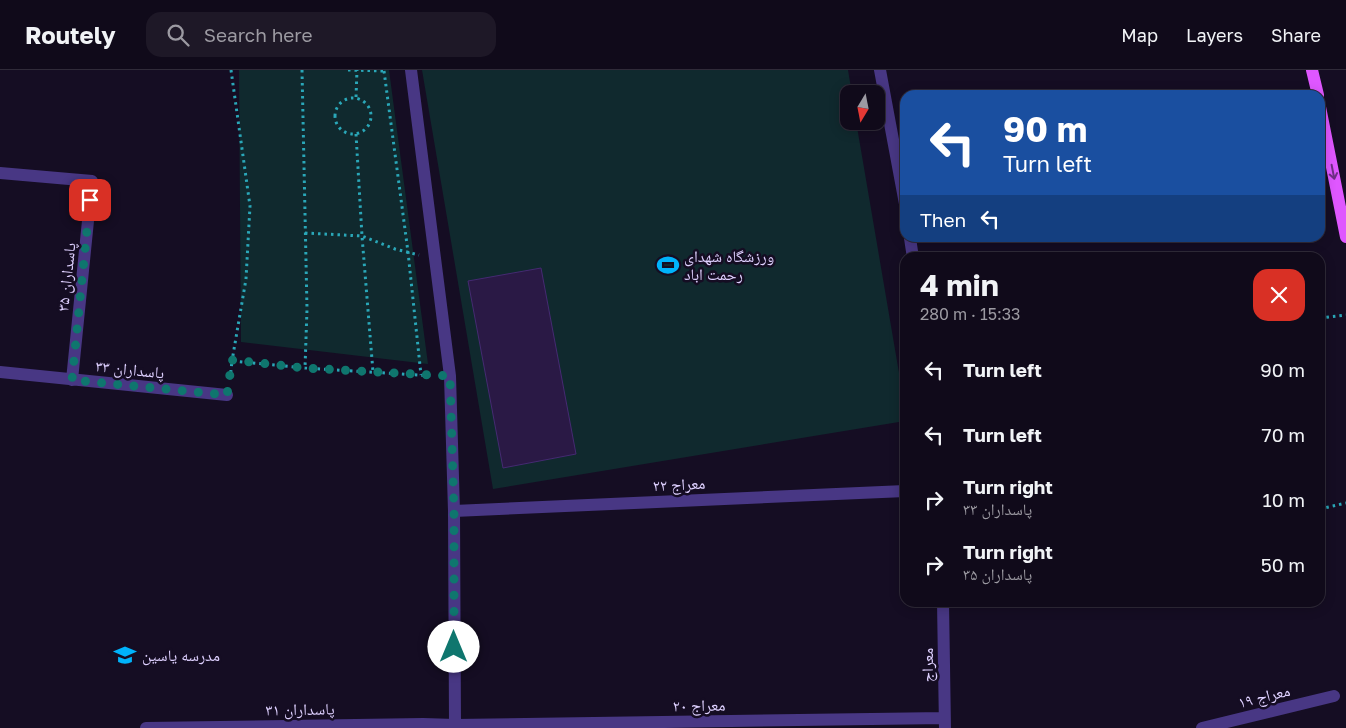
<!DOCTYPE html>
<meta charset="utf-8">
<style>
body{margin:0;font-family:"Golos Text","Noto Naskh Arabic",sans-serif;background:#1e1827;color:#f1f3f6;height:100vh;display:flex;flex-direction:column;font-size:19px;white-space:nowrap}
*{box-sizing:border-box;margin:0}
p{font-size:16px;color:#9c9aa2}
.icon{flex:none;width:28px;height:28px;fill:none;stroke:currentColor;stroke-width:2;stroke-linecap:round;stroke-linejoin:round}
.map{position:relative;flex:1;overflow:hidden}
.drawer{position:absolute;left:900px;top:182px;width:425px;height:355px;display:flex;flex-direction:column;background:#100a1a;border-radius:15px;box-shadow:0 2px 12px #0003,0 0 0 1px #302b39}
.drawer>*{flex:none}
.hud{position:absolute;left:900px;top:20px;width:425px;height:152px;border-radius:15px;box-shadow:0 2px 12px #0003,0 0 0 1px #302b39;background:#1a4fa0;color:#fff;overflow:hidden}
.needle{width:32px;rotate:190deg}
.buttons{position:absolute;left:840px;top:15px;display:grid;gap:10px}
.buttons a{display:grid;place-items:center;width:45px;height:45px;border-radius:10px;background:#100a1a;box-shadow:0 2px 12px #0003,0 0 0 1px #302b39;font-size:25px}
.pin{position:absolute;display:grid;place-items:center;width:42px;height:42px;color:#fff;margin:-21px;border-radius:10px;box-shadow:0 2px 8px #0006}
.me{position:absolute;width:55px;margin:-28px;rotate:0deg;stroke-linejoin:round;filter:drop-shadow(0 0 4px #0008)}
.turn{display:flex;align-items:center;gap:18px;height:105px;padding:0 20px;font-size:22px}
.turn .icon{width:65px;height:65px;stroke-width:2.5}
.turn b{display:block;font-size:35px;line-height:42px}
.then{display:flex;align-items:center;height:48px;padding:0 20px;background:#0003;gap:10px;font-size:19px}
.round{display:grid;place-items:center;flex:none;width:52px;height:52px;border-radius:15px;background:#1e1827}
.head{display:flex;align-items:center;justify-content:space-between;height:85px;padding:0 20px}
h1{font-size:30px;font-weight:700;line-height:38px}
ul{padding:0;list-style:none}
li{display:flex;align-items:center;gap:15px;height:65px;padding:0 20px}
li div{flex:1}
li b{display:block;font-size:19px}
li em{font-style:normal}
header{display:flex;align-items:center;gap:30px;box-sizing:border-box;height:70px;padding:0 25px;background:#100a1a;border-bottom:1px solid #302b39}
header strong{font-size:24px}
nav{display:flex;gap:28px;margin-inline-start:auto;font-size:18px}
.search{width:350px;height:45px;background:#1e1827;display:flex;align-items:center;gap:12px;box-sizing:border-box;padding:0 18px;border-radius:15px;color:#9c9aa2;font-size:19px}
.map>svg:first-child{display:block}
</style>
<header>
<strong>Routely</strong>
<div class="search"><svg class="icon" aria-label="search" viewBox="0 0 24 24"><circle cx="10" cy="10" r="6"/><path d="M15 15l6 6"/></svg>Search here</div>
<nav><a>Map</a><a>Layers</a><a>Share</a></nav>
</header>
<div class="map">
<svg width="1346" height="658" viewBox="0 0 1346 658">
<rect width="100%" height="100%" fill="#150d23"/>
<path fill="#10292e" d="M239,0H389L428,294L241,272Z
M422,0H848L852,24H849V51H856L905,338V351L493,419Z"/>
<path fill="#2a1945" stroke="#452a72" d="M541,198L576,384L503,398L468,211Z"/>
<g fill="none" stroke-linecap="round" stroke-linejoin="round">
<path stroke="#2aa7b8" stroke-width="3" stroke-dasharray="2.5 4" stroke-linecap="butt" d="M231,0L250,136L246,209L232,291
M302,0L307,239L305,298
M348,0L385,1
M384,1L408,182L421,305
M356,27L357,0
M335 46a18 18 0 1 1 36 0a18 18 0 1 1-36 0Z
M356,64L362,166L373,302
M305,163L362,166L395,179L419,185
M1320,248L1346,245
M230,309L232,291L305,298L434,306
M1320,439L1346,433"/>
<path stroke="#483784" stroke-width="12" d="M411,0L450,306L454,441L455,655
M880,0L905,134
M0,103L92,111L72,310
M910,168L913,188
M0,302L227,325
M454,441L905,421
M943,532L945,658
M146,658L423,654L455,655L944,648
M1202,658L1334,626"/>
<path stroke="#df57ff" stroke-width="12" d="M1312,0L1318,25
M1320,37L1346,167"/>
</g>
<defs><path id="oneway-shaft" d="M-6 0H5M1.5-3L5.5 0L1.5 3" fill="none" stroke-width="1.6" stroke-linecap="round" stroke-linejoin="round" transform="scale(1.25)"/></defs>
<use stroke="#702e86" href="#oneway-shaft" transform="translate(1333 102) rotate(79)"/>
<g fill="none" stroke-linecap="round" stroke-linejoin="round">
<path stroke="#0f766e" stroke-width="9" stroke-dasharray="0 16.2" d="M90,130L72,310L227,325L232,290L305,298L450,306L454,441V577"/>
</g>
<defs>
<g id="stadium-bare" transform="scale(1.725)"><path d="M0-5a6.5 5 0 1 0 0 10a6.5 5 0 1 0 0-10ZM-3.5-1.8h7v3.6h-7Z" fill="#00b3fb" stroke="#150d23" stroke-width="2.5" paint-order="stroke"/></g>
<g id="school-bare" transform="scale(1.725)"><path d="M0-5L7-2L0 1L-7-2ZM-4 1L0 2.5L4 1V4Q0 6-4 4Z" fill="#00b3fb" stroke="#150d23" stroke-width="2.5" paint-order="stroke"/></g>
</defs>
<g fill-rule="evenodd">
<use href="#stadium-bare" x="668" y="195"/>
<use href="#school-bare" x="125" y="585"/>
</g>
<g text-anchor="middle" stroke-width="5" stroke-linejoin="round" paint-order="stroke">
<g font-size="16" fill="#ded0ff" stroke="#150d23" text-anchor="start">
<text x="684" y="192">ورزشگاه شهدای<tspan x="684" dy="18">رحمت اباد</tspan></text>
<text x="142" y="591">مدرسه یاسین</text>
</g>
<g font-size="16" fill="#ded0ff" stroke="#150d23">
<text transform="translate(66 207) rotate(-84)" y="6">پاسداران ۳۵</text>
<text transform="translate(130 299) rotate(6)" y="6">پاسداران ۳۳</text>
<text transform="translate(679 414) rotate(-3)" y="6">معراج ۲۲</text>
<text transform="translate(927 595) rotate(-90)" y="6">معراج</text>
<text transform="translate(1264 626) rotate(-14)" y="6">معراج ۱۹</text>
<text transform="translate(699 635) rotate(-1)" y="6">معراج ۲۰</text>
<text transform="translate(300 639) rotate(-1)" y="6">پاسداران ۳۱</text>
</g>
</g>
</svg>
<div class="buttons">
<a><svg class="needle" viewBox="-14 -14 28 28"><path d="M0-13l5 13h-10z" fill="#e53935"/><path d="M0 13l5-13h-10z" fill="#9c9aa2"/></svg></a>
</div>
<div class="pin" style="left:90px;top:130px;background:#d93025"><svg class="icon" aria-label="arrive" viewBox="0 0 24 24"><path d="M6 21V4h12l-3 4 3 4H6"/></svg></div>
<svg class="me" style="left:454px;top:577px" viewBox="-20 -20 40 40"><circle r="19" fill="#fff"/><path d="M0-13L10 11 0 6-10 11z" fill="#0f766e"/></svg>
<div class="hud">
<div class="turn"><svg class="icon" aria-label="left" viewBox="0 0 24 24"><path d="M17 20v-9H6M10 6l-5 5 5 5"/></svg><div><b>90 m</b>Turn left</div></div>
<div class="then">Then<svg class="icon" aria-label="left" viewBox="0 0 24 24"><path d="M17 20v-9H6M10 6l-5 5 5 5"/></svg></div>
</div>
<section class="drawer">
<div class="head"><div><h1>4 min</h1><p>280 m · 15:33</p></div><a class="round" style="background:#d93025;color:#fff"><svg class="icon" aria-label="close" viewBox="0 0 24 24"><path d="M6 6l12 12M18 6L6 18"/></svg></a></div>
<ul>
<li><svg class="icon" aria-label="left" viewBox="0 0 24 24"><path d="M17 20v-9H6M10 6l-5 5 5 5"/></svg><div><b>Turn left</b></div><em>90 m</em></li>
<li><svg class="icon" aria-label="left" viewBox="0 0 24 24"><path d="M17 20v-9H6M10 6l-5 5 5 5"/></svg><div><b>Turn left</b></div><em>70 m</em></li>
<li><svg class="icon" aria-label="right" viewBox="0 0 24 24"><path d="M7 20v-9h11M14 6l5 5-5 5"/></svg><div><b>Turn right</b><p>پاسداران ۳۳</p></div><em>10 m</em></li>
<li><svg class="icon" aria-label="right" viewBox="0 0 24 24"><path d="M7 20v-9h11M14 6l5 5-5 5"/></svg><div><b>Turn right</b><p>پاسداران ۳۵</p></div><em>50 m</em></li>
</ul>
</section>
</div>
